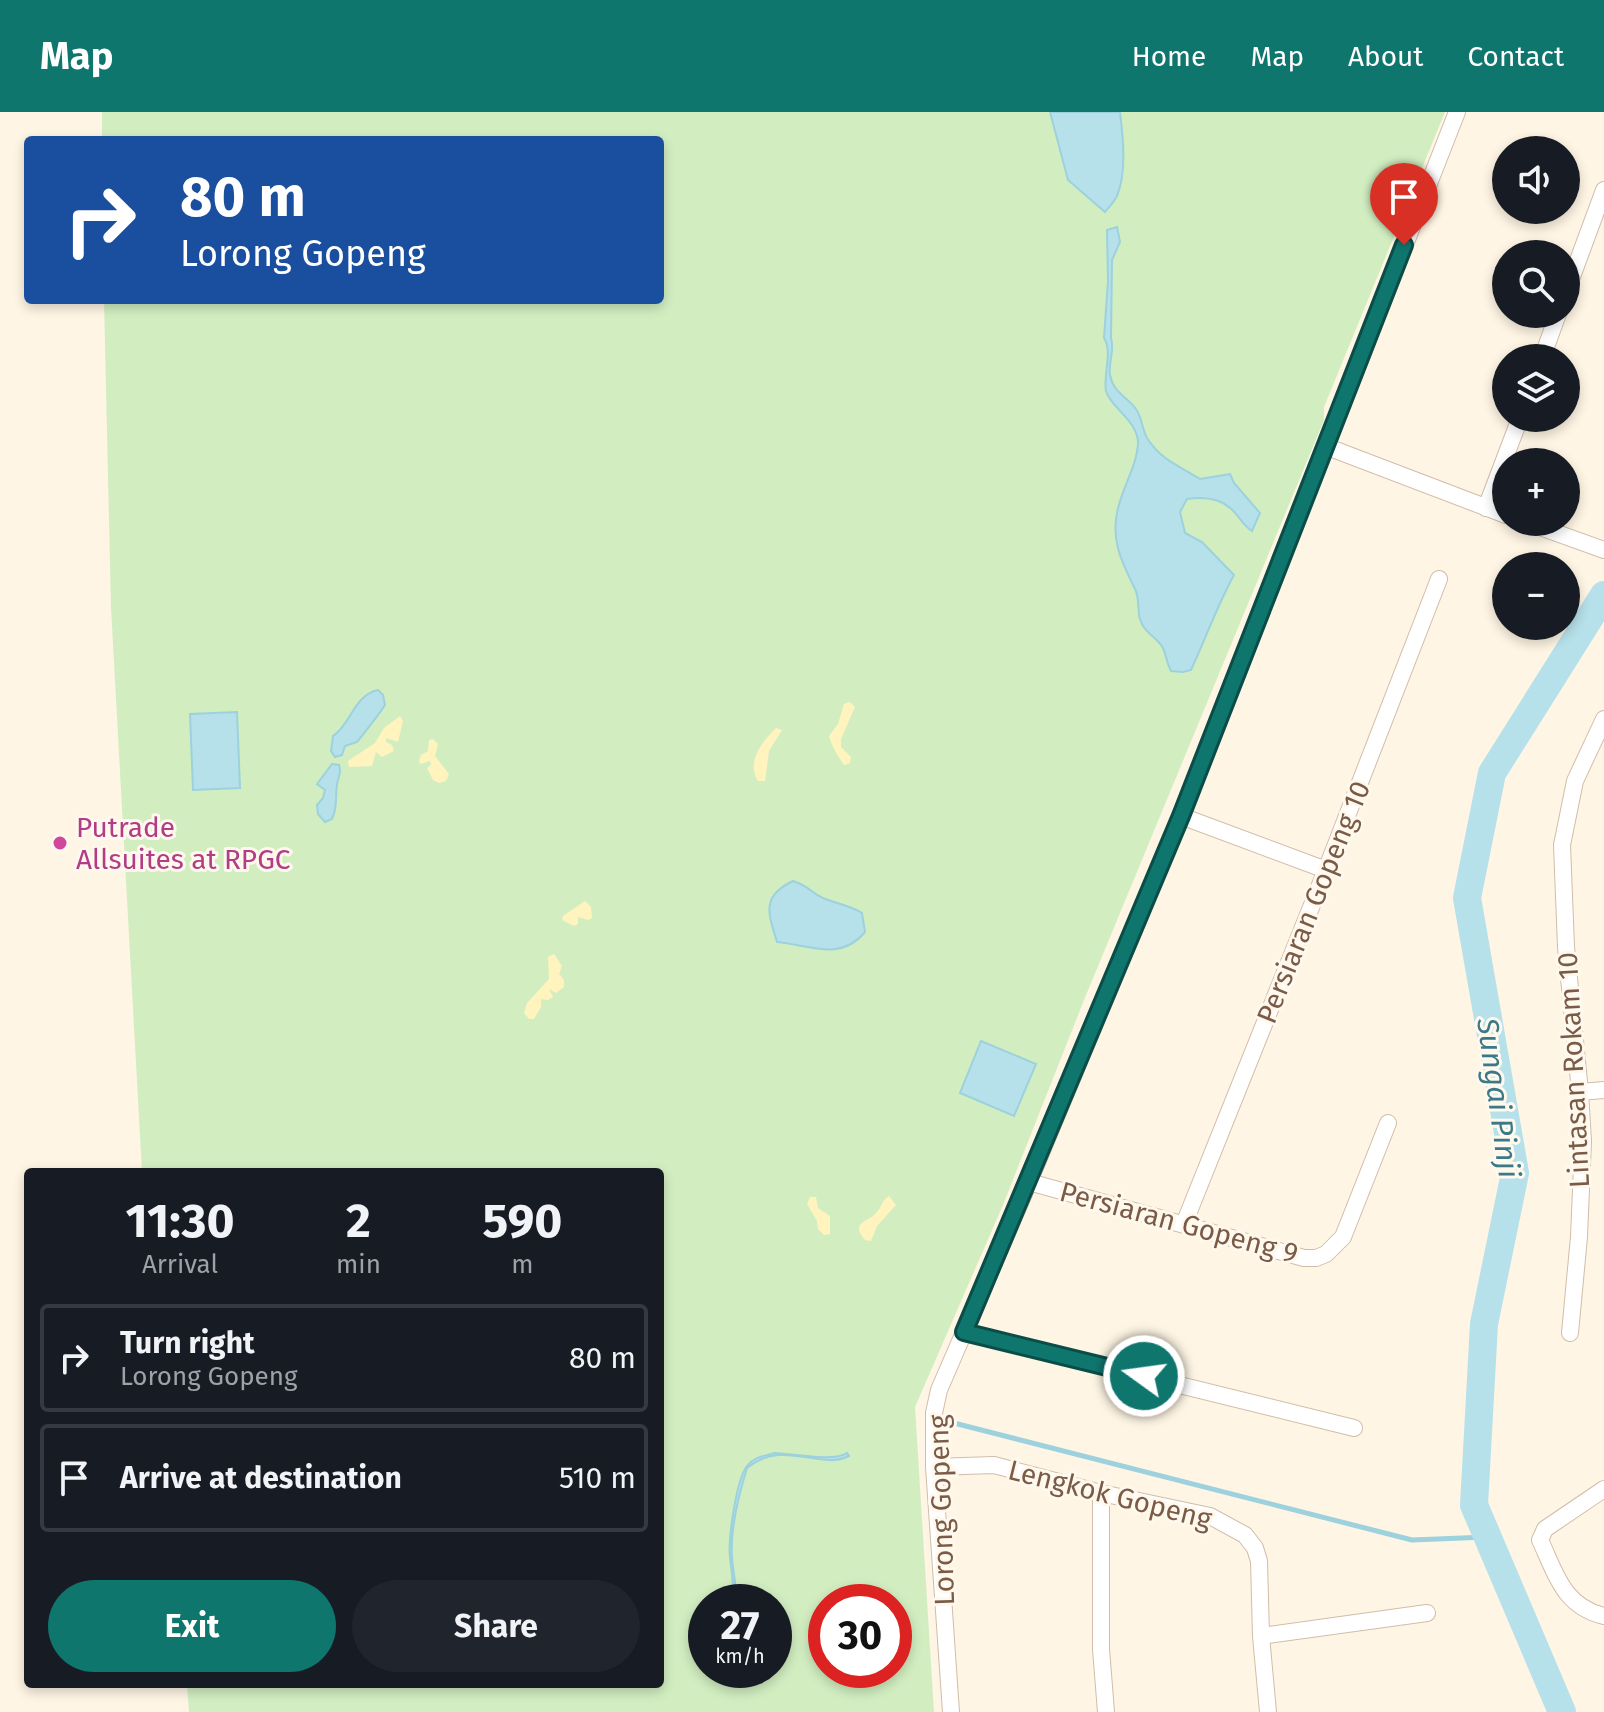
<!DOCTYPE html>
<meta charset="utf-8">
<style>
body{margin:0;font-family:"Fira Sans",sans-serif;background:#20242c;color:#f1f3f6;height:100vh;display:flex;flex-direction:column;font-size:30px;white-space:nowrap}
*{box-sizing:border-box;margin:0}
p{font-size:26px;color:#9ea1a6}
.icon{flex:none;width:44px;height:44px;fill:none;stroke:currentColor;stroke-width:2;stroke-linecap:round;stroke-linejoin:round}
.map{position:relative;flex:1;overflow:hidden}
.drawer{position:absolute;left:24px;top:1056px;width:640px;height:520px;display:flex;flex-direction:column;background:#171b24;border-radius:8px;box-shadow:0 4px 12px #0003}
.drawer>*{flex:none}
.guide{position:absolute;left:24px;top:24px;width:640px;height:168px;border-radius:8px;box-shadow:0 4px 12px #0003;background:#1a4fa0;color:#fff;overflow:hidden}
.controls{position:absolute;left:1492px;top:24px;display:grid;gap:16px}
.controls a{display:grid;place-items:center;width:88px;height:88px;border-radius:50%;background:#171b24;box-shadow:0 4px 12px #0003;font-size:40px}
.speed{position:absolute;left:688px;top:1472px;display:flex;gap:16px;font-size:40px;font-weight:700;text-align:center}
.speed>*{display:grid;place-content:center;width:104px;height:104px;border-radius:50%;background:#171b24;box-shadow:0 4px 12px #0003;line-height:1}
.speed small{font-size:20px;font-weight:400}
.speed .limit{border:12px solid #d22;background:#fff;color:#111}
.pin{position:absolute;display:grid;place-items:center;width:68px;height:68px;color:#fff;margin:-82px -34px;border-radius:50% 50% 50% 0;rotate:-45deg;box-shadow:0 0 8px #0007}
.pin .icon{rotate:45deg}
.me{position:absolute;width:88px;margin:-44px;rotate:284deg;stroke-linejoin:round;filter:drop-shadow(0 0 6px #0008)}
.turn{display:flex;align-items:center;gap:28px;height:168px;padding:0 24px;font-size:36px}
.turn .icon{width:104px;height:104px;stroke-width:2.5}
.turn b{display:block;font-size:56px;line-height:68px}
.eta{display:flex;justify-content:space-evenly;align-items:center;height:136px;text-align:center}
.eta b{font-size:48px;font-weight:700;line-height:56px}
.primary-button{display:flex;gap:16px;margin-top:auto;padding:16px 24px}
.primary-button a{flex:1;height:92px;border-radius:48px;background:#0f766e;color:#fff;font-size:32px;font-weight:700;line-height:92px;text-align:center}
.primary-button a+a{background:#20242c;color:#f1f3f6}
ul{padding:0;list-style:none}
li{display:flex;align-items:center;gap:24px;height:108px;margin:0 16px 12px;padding:0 8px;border:4px solid #363941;border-radius:8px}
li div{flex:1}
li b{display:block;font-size:30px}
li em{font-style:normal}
header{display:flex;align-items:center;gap:48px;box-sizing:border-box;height:112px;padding:0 40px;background:#0f766e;color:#fff}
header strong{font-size:38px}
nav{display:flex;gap:44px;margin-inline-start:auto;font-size:28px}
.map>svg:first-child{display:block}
</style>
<header>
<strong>Map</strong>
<nav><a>Home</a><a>Map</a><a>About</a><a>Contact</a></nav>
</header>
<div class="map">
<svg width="1604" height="1600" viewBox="0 0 1604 1600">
<rect width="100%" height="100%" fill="#fef5e4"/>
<path fill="#d2eec1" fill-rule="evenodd" d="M102,0H1445L1324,295V308L1084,888L1003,1093L915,1295L934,1600H189L187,1572H660V1060H142L111,496L104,188H660V28H102ZM706,1490H774V1558H706ZM826,1490H894V1558H826Z"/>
<path fill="#fff3be" d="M850,590L855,595L841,627V635L851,645L850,651L844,653C839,646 831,633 829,624L838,612L844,592Z
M400,604L403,609L398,630L386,626V630L392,633L394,639L382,645L376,640L372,654L349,655L348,649L375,631L384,616Z
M776,616L782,618L769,639L765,669H758C746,649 762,630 776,616Z
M433,627L438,632L435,644L449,662L446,669L439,671L433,668L427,656L431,653L430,649L420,652L419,648L421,643L428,639L429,628Z
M585,789L591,795L592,806L588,808L578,805V812L574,814L562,808L563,804Z
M554,842L562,854L559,862L564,868V875L556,881L549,877L553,885L548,888L541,887V895L534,907H529L524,901L527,891L549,867L548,845Z
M889,1084L896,1093L877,1114L871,1129L865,1128C850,1110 867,1111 876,1101C882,1095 881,1089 889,1084Z
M810,1085H816L818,1096L830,1104V1122L824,1123L818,1117L817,1109L807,1092Z"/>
<path fill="#b6e1ea" stroke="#9cd1dd" stroke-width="2" d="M1050,0H1120C1123,25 1127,60 1117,84C1114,90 1109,95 1105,100L1068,68Z
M1117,115L1120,130L1112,148L1111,226C1115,239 1108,250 1110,263C1113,280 1126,284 1136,297C1142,305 1142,317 1147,326C1162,349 1178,353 1200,367L1230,362L1234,371L1260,401L1252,419C1242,413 1239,403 1230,396C1218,385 1202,385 1187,387L1180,400L1185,421L1202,430L1234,463C1217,494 1206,526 1191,558L1183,560L1171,559C1167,552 1166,543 1163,536C1157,525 1144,521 1140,507C1137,498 1140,486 1135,477C1123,452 1111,431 1117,401C1121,377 1137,355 1138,331C1138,309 1110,295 1106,279C1103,262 1113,240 1104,226L1108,169L1107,118Z
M378,578L383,583L385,593C376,607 367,617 357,630L345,634L342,643L335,645L331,639L333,624C351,612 354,583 378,578Z
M237,600L240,676L193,678L190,602Z
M332,652L339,653C342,662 338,664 337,673C335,685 338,695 332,707L325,710L318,702L317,693L323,686L325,678L317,672Z
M793,769C809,774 810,780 823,786C837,792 849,793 862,801L865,820C840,850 810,833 777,830C768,801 761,784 793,769Z
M981,929L1036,952L1014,1004L960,981Z
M775,1341C793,1342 834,1350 847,1341L849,1344C820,1359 784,1326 747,1356C739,1382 730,1417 732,1445C733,1461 737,1474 736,1490H733C734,1474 732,1462 730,1446C728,1428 736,1368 747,1354C754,1345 764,1344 775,1341Z"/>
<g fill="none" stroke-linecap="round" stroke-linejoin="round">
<path stroke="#9cd1dd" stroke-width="5" d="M950,1310L1412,1428L1487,1425"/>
<path stroke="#b6e1ea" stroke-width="28" d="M1562,1600L1474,1393L1484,1212L1515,1061L1467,786L1492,661L1604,483"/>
<g stroke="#d1bda9" stroke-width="18">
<path id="minor" d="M1566,181L1604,78
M1542,246L1558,202
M1325,334L1506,403
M1486,396L1520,306
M1526,410L1604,438
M1181,704L1326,758
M1580,980L1604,978
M1029,1070L1304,1146H1316L1326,1142L1343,1125L1388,1011
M1184,1112L1326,758L1439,467
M964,1220L1354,1316
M1570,1221L1579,1125L1583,1029L1580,980L1566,835L1562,733L1575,669L1604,607
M934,1355L994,1353L1101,1381L1210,1404L1245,1423L1255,1436L1259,1449L1261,1524L1268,1600
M1604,1377L1545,1417L1540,1428C1556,1462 1563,1494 1604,1504
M1101,1381V1537L1106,1600
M1261,1524L1427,1501
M951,1600L934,1355V1301L939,1278L1029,1070L1181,704L1457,0"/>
</g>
<use href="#minor" stroke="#fff" stroke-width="16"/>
</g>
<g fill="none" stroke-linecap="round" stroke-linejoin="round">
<g stroke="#0a4d48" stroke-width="20">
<path id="route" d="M1144,1264L964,1220L1181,704L1404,133"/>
</g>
<use href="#route" stroke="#0f766e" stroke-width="14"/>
</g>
<circle fill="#d1479c" stroke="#fff8ed" stroke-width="3" cx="60" cy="731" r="8"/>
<g text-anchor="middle" stroke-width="6" stroke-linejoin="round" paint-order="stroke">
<g font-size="28" fill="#b23c85" stroke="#fff8ed" text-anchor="start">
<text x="76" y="725">Putrade<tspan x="76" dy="32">Allsuites at RPGC</tspan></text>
</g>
<g font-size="28" fill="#7a5b47" stroke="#fff8ed">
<text transform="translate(1313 790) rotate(-68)" y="10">Persiaran Gopeng 10</text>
<text transform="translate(1573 958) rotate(-93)" y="10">Lintasan Rokam 10</text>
<text transform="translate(1179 1110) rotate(15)" y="10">Persiaran Gopeng 9</text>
<text transform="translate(1110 1382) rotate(14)" y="10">Lengkok Gopeng</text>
<text transform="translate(941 1398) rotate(-92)" y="10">Lorong Gopeng</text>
</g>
<g font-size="30" font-style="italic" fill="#3b7988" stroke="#fff8ed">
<text transform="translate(1498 986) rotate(82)" y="10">Sungai Pinji</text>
</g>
</g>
</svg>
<div class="controls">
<a><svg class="icon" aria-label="sound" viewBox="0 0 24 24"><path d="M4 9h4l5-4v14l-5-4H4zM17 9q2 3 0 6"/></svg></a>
<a><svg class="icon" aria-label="search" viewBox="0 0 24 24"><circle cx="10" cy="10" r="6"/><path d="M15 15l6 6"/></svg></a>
<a><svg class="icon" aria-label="layers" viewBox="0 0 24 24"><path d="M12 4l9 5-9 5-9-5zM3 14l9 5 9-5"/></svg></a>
<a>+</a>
<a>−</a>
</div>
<div class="speed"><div>27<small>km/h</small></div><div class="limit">30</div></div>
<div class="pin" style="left:1404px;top:133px;background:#d93025"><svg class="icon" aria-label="arrive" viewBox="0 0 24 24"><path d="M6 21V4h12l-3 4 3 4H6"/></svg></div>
<svg class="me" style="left:1144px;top:1264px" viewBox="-20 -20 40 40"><circle r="17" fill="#0f766e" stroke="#fff" stroke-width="3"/><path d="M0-11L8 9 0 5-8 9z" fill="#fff"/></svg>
<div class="guide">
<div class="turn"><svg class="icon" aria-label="right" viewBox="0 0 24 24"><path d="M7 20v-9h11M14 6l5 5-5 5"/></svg><div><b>80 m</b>Lorong Gopeng</div></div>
</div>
<section class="drawer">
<div class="eta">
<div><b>11:30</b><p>Arrival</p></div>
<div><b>2</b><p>min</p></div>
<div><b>590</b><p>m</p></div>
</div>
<ul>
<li><svg class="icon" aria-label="right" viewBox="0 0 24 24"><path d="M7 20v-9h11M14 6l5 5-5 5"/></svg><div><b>Turn right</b><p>Lorong Gopeng</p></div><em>80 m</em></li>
<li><svg class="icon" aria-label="arrive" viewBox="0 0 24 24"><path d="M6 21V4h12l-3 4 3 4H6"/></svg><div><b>Arrive at destination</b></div><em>510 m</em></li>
</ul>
<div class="primary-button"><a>Exit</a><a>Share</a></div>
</section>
</div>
